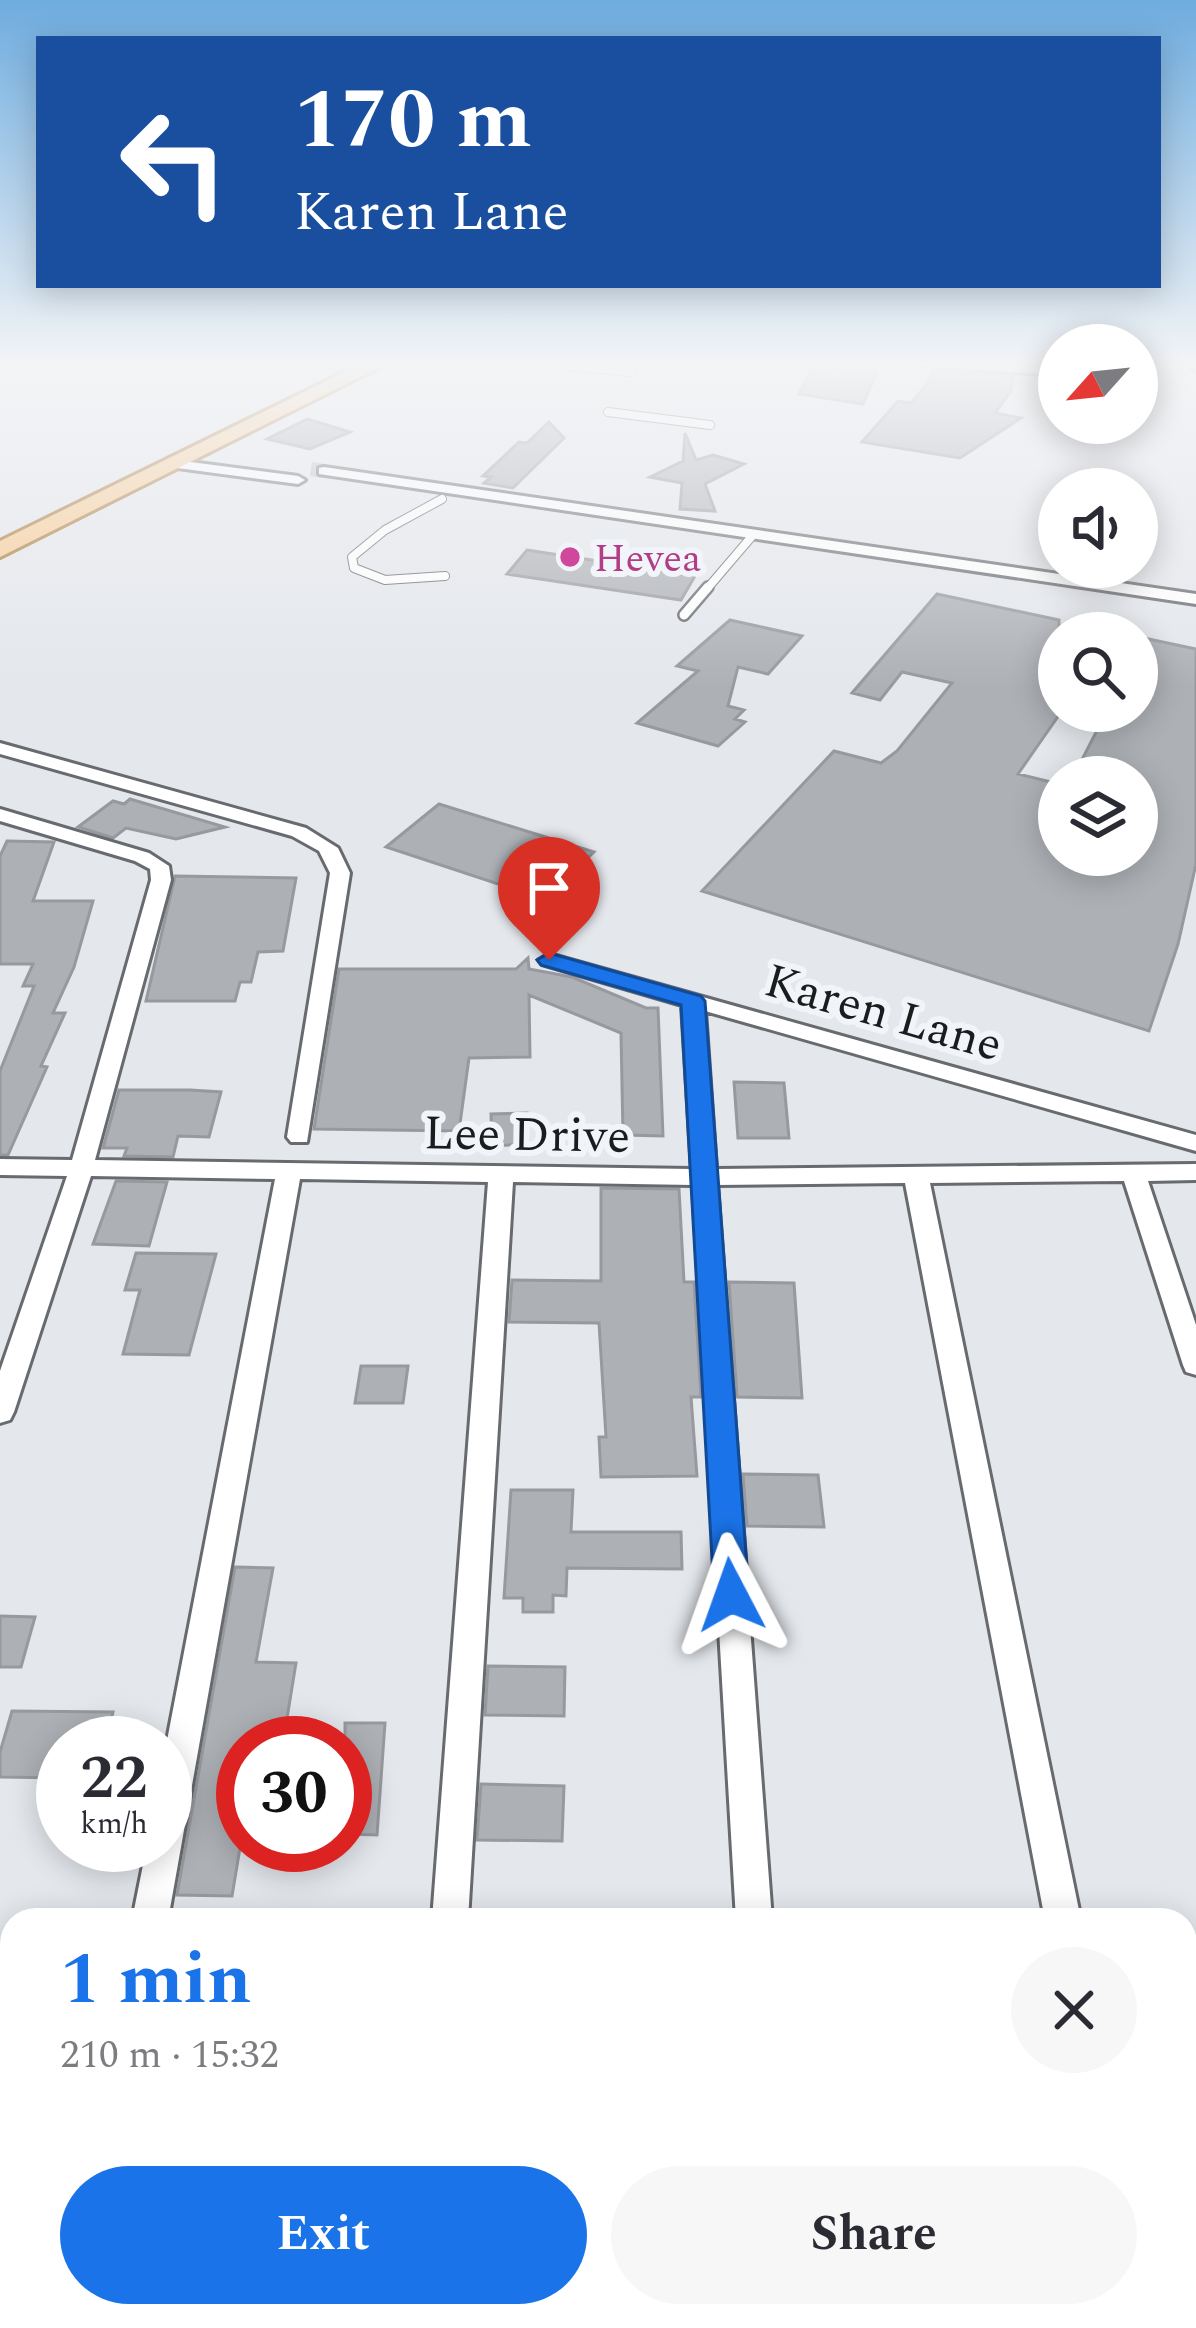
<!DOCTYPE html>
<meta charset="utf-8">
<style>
body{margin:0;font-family:Spectral,serif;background:#f7f7f7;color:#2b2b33;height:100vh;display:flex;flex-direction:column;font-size:45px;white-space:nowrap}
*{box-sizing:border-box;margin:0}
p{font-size:39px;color:#7c7c81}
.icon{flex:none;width:66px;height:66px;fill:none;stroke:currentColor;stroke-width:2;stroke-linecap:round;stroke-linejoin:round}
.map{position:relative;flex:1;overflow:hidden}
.details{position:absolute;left:0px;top:1908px;width:1197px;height:420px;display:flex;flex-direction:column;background:#fff;border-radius:36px 36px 0 0;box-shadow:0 6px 30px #0003}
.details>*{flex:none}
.hud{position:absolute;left:36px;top:36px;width:1125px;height:252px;border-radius:0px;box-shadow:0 6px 30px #0003;background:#1a4fa0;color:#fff;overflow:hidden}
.needle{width:78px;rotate:243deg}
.fabs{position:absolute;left:1038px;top:324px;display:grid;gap:24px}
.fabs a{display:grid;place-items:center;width:120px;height:120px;border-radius:50%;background:#fff;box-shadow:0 6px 30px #0003;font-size:60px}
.speed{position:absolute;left:36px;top:1716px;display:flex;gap:24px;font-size:60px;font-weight:700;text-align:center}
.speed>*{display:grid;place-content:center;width:156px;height:156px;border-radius:50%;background:#fff;box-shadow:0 6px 30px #0003;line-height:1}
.speed small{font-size:30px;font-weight:400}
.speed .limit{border:18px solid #d22;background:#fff;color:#111}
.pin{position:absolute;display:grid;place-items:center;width:102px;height:102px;color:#fff;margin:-123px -51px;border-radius:50% 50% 50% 0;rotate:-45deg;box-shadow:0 0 12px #0007}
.pin .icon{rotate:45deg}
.me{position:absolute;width:132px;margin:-66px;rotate:356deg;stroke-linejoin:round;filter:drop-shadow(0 0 9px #0008)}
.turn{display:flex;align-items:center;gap:42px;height:252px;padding:0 60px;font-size:54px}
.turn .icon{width:156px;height:156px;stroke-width:2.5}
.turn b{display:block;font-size:84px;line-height:102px}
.round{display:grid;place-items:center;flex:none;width:126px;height:126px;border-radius:63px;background:#f7f7f7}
.overview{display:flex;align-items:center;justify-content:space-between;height:204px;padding:0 60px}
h1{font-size:72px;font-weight:700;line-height:90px;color:#1a73e8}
.action{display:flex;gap:24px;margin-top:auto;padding:24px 60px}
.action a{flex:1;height:138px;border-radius:72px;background:#1a73e8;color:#fff;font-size:48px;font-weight:700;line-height:138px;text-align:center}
.action a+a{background:#f7f7f7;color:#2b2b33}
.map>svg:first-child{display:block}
</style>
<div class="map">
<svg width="1196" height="2328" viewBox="0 0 1196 2328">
<rect width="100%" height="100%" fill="#e4e7ec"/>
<path fill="#adb0b5" stroke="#97999e" stroke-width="3" d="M848,361H874L870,371L877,372L863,404L799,394L812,367L844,369Z
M932,371L1013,376L1011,391L995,413L1021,418L960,458L862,442L898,401L911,403L929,382Z
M307,419L350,432L310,449L267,439Z
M549,422L564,438L513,488L484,483L491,477L483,476L519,442L527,443Z
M685,433L696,460L713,455L744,464L705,484L715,511L680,509L682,483L650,477L683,461Z
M527,550L695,576L681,600L507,574Z
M937,594L1059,620V715L1018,774L1059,784V855H1137V777H1073L1107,711H1137V651L1144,638L1196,649V864L1178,944L1149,1031L702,891L834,751L881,763L897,751L952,683L902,672L880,700L852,693Z
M730,620L802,636L768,674L738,667L728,706L744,710L735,719L745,722L718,746L637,723L698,671L677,666Z
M130,799L225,827L176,839L126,828L113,838L78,827L113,801L124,804Z
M439,804L594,852L544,899L386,847Z
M7,841L54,842L33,901H93L74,967L53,1013H65L41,1066L47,1067L8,1155H0V1071L34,986H23L33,964H0V856Z
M175,876L296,878L283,951L258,952L251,982H240L235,1001H146Z
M528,958L529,969L572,977L646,1008H658L663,1136L623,1135L621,1033L529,995L530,1057L469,1058L459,1131L314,1129L339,969H516Z
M734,1082L784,1083L789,1138H738Z
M119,1090H190L221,1092L209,1137L178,1136L173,1157L124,1156L127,1148H103Z
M527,1113L528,1144L492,1146L491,1114Z
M116,1181L167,1182L149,1246L93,1244Z
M601,1188L679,1189L684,1282H694L701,1397H691L697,1476L601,1477L599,1437H606L599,1323L509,1322L512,1280L601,1281Z
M136,1253L216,1254L189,1355L123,1354L140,1290H125Z
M729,1282L794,1283L802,1398L737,1397Z
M361,1366H408L403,1403H355Z
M743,1474L818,1475L824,1527L747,1526Z
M511,1490H573L571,1532H681L682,1569L567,1568L566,1596L553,1595V1612H523V1598H504Z
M235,1567L273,1568L256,1662L296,1663L283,1743H243V1830L232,1896L177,1895Z
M0,1616L35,1617L21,1667H0Z
M488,1666L565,1667L564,1716L485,1715Z
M12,1711L113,1712L106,1743H63V1778L0,1777V1752Z
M345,1723H385L377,1835L345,1834Z
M481,1784L564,1786L562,1841L477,1840Z"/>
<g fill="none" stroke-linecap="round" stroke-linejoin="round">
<path stroke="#bcbec3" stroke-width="14" stroke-dasharray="14 8" stroke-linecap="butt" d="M311,469L324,471"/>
<g stroke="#676a6e" stroke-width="10">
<path id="lane-far1" d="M516,361L632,372
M608,412L710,425
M442,499L385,530L352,557L354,568L385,580L445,576
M706,590L753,535"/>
</g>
<g stroke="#676a6e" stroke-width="14">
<path id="lane" d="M684,615L708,587"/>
</g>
<g stroke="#676a6e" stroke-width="6">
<path id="street" d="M908,361L1059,367V375L914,365Z
M1183,361H1196V371Z
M175,460L298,476L305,480L298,484L170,467V461Z
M324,467L1196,594V604L319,474V468Z
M0,743L306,828L338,848L350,873L307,1142H291L287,1137L330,873L319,851L292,836L0,754Z
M0,809L149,853L169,866L171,880L95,1160L692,1169L682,1005L542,964L539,960L549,954L1196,1135V1151L705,1011L716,1169L1196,1164V1180L1148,1181L1196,1325V1375L1186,1372L1183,1365L1124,1181L930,1183L1081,1920H1045L905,1183L717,1185L772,1920H736L693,1185L513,1182L468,1920H432L488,1182L300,1179L168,1920H132L147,1845H165V1751L275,1179L91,1176L14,1412L10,1420L0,1423V1371L67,1176L0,1175V1159L72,1160L151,880L150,869L135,861L0,821Z
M0,2060H12V2098H0Z
M1185,2069H1196V2107H1185Z
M55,2316H97L95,2328H53Z
M402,2316H444V2328H402Z
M760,2316H802L803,2328H761Z
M1120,2316H1162L1164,2328H1122Z"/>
</g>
<g stroke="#a87636" stroke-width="6">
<path id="primary" d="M367,361H392L0,557V541Z"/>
</g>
<use href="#lane-far1" stroke="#fff" stroke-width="8"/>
<use href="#lane" stroke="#fff" stroke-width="9"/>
<use href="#street" fill="#fff" fill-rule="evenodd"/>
<use href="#primary" fill="#f9ca8f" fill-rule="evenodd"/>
</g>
<linearGradient id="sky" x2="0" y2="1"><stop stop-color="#6eacdf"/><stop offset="0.53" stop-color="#f3f4f6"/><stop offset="1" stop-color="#f3f4f6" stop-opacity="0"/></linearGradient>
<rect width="1196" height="687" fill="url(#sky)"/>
<path fill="#1a73e8" stroke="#114b97" stroke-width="3" d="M549,953L701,996L705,1001L749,1595L744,1605L731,1609L719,1605L714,1595L681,1005L541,965L537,960Z"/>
<circle fill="#d1479c" stroke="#f1f4f9" stroke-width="4.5" cx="570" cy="557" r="12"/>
<g text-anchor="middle" stroke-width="12" stroke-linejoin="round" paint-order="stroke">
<g font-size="39" fill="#b23c85" stroke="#f1f4f9" text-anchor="start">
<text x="594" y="571">Hevea</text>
</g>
<g font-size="48" fill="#1a1c1d" stroke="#f1f4f9">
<text transform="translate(884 1011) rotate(16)" y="17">Karen Lane</text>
<text transform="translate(527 1133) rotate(1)" y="17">Lee Drive</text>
</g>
</g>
</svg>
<div class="fabs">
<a><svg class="needle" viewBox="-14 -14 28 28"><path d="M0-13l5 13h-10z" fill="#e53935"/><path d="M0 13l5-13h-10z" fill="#7c7c81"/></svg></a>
<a><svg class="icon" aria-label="sound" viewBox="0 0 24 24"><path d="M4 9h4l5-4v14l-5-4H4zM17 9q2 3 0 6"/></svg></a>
<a><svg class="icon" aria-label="search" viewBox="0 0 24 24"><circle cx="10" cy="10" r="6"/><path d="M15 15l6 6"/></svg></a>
<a><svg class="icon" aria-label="layers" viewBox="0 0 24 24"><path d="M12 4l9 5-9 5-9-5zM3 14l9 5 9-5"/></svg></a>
</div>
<div class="speed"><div>22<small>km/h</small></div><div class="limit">30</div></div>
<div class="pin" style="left:549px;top:960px;background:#d93025"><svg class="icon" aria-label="arrive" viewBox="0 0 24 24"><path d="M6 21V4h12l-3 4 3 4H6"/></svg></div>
<svg class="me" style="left:731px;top:1595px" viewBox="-20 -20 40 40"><path d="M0-17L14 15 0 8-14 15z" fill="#1a73e8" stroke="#fff" stroke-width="4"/></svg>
<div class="hud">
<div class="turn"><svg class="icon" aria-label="left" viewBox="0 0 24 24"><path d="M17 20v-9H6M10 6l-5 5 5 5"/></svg><div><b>170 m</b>Karen Lane</div></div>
</div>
<section class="details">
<div class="overview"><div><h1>1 min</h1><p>210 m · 15:32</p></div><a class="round"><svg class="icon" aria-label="close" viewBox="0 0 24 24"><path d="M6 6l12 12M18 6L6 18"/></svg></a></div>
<div class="action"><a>Exit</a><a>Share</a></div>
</section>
</div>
